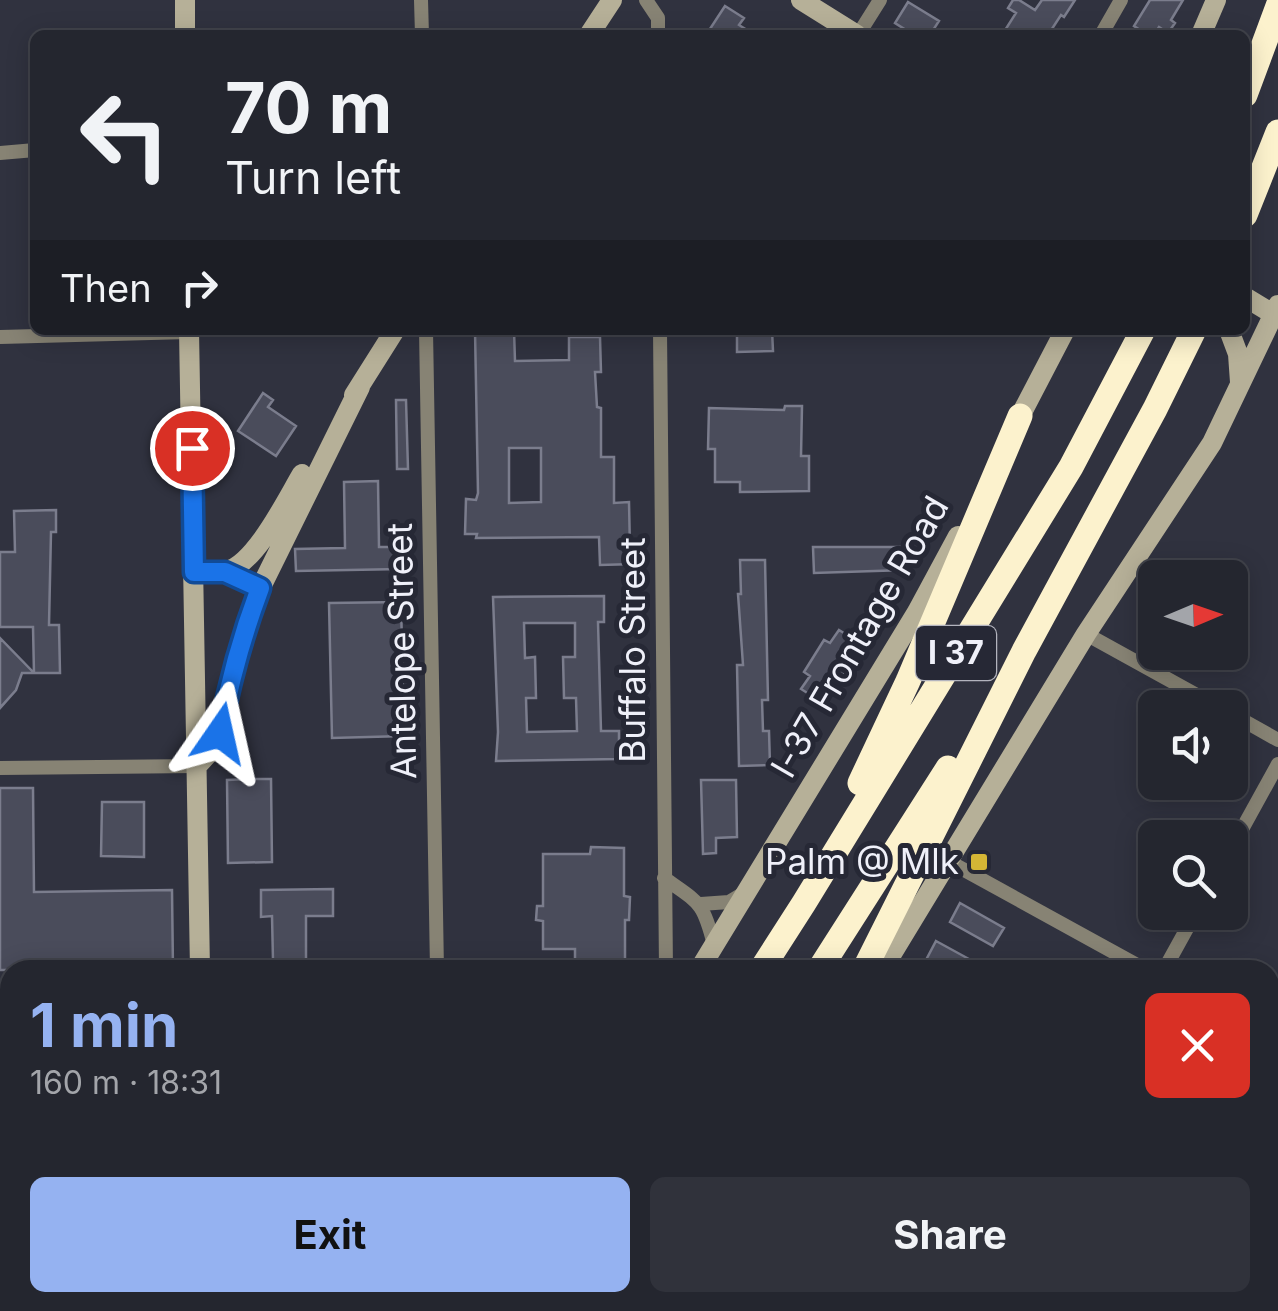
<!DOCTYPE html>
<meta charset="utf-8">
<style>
body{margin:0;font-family:Inter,sans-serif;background:#30323b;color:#f1f3f6;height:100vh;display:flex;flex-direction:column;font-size:38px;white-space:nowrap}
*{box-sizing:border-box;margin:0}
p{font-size:32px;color:#a3a5aa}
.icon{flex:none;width:55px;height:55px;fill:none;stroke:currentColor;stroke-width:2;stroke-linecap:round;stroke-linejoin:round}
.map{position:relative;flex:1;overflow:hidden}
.side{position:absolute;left:0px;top:960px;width:1280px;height:352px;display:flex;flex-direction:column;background:#24262f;border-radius:30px 30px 0 0;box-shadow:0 5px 25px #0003,0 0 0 2px #41434b}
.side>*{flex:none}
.hud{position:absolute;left:30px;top:30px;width:1220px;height:305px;border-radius:15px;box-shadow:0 5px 25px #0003,0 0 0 2px #41434b;background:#24262f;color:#f1f3f6;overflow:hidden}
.needle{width:65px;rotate:88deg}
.tools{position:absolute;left:1138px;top:560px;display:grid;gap:20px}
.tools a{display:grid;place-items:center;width:110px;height:110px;border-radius:15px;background:#24262f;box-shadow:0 5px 25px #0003,0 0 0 2px #41434b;font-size:50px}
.pin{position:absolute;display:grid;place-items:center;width:85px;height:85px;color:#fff;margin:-42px;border:5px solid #fff;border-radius:50%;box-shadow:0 2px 10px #0007}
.me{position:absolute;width:110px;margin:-55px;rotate:11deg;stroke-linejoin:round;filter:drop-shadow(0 0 8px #0008)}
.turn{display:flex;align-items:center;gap:35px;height:210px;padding:0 30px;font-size:45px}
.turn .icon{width:130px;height:130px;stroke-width:2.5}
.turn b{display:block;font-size:70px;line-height:85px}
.then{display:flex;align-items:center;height:95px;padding:0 30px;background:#0003;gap:20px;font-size:38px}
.round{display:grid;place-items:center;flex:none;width:105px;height:105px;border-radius:15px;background:#30323b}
.summary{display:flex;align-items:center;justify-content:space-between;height:170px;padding:0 30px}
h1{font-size:60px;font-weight:700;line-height:75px;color:#95b2f1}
.action{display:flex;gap:20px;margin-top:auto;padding:20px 30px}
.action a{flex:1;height:115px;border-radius:15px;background:#95b2f1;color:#111;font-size:40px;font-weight:700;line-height:115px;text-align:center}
.action a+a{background:#30323b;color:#f1f3f6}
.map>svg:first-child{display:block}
</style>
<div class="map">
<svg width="1278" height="1311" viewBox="0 0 1278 1311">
<rect width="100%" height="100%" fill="#30323f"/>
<path fill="#4a4c5b" stroke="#7b7d8d" stroke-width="2.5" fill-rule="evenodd" d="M1013,0H1019L1035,10L1042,0H1075L1064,17L1061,15L1048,35H1002L1016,13L1008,8Z
M1150,0H1183L1171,20L1175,23L1168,33L1159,27L1154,35H1148L1134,26Z
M908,2L939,21L930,35H914L895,23Z
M725,6L744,18L739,25L755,35H706Z
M475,330H514L515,361L569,360V337H600L601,372H595L597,407L601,408V457H614V503L629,502L630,549H635V564L600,565L599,537L476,538L477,534H465L466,499L476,500L478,493ZM509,448H541V502L509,503Z
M742,330H772L773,351L737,352V332H743Z
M263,393L273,400L268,407L296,426L276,456L238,431Z
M396,400H406L408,469H397Z
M785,406H802L801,456H809V491L740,492V482H715V449H708L709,408L784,410Z
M378,481L379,547H401V569L296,571L295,549L345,548L344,482Z
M56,510V532H51L49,625H59L60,673H34L33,627H0V552H15L14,511Z
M813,547H905V570L814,573Z
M740,560H765L768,700H762L763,731H769L770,765L739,766L737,665H743L738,594H741Z
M604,596V622H598L601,731H619V759L496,761L498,732L493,597ZM524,623H575V657H563L564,698H576L577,731L527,732L526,698H536L535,657L525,658Z
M401,602L404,736L332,738L329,603Z
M839,630L863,645L825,704L801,689L810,676L804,672L824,640L830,643Z
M0,638L34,673H22L16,690L0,708Z
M251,779H271L272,862L228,863L227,780Z
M701,780H736L737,837L716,838V853L703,854Z
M0,788H33L34,892L172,890L173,970H0Z
M102,802H144V857L101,856Z
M591,847L624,848V896L630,897L629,920H625V965H575V949H543V921L536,920L537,906H543V854H590Z
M333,889V916H306V959L273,960L272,916L261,917V890Z
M960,903L1004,928L993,946L950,922Z
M936,941L989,970H944L926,960Z"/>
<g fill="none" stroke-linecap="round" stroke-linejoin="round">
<path stroke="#878374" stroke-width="14" d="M421,0L422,35
M646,0L658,18V35
M858,35L880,0
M1101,35L1121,0
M0,153L35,150
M426,330L437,970
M660,330L666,970
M0,337L189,332
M1086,634L1220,708
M1230,713L1278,740
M0,768L197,766
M1230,851L1278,764
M948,861L1146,970
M664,878C699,903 703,901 714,945
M701,904L729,902L744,893
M1164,970L1196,912
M0,1012L10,1011
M1270,1038L1278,1043
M1270,1247L1278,1232
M445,1302V1311
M1019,1302L1034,1311
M974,1311L979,1302
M1235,1311L1239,1302"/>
<path stroke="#b6b098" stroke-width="20" d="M185,0V35
M801,0L857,35
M589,35L612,0
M1201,35L1216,0
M1245,297L1278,317
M189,330L200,970
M1229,330L1238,354L1240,382
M354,395L395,330
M1015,426L1065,330
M195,572C204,572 216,573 226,571C255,565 287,499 302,474
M197,766L219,742L228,690L241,641L260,589L360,387
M699,970L917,612L958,536
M882,970L1086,634L1212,443L1278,305
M204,1302V1311
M489,1311L492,1302
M711,1311L713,1302"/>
<path stroke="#fcf2cd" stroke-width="25" d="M1245,95L1278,6
M1245,215L1278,132
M860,783L908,681L1020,416
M761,970L804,903L1071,467L1143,330
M819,970L948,768
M864,970L1024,651L1155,409L1194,330
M609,1311L612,1302
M664,1311L667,1302"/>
</g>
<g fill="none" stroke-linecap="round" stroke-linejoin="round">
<g stroke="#114b97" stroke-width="25">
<path id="route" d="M192,448L194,572H225L260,588C242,636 229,683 220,733"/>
</g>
<use href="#route" stroke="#1a73e8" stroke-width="18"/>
</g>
<rect fill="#d4b535" stroke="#262835" stroke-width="4" x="969" y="852" width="20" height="20" rx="5"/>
<g text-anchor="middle" stroke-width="10" stroke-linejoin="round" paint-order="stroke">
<rect fill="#262835" stroke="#b3b4be" stroke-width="2.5" x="916" y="626" width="80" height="54" rx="8"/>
<g font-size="32" font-weight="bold" fill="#eff0f9">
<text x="956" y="664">I 37</text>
</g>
<g font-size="35" fill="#eff0f9" stroke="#262835">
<text transform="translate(860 637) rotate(-60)" y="12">I-37 Frontage Road</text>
<text transform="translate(633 650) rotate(-90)" y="12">Buffalo Street</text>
<text transform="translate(402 651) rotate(-91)" y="12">Antelope Street</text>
</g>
<g font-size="35" fill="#eff0f9" stroke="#262835" text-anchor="end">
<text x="959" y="874">Palm @ Mlk</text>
</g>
</g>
</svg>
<div class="tools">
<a><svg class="needle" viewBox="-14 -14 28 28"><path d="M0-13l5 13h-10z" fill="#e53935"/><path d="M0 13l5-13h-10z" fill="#a3a5aa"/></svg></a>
<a><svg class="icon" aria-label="sound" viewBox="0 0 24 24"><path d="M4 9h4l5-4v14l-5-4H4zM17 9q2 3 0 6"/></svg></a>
<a><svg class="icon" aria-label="search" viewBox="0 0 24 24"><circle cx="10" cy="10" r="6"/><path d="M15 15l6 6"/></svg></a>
</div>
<div class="pin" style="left:192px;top:448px;background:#d93025"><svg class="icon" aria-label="arrive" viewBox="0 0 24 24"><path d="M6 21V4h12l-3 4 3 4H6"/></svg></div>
<svg class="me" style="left:220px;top:733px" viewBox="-20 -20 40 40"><path d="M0-17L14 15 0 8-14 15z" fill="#1a73e8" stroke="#fff" stroke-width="4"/></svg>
<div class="hud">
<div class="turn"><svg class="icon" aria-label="left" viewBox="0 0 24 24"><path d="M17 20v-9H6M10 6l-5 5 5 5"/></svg><div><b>70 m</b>Turn left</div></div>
<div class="then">Then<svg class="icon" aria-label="right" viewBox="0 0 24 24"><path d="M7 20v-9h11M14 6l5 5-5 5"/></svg></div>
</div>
<section class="side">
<div class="summary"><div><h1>1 min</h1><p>160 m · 18:31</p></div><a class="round" style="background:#d93025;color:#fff"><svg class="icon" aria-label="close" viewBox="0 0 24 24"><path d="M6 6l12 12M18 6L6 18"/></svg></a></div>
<div class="action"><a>Exit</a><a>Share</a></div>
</section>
</div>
